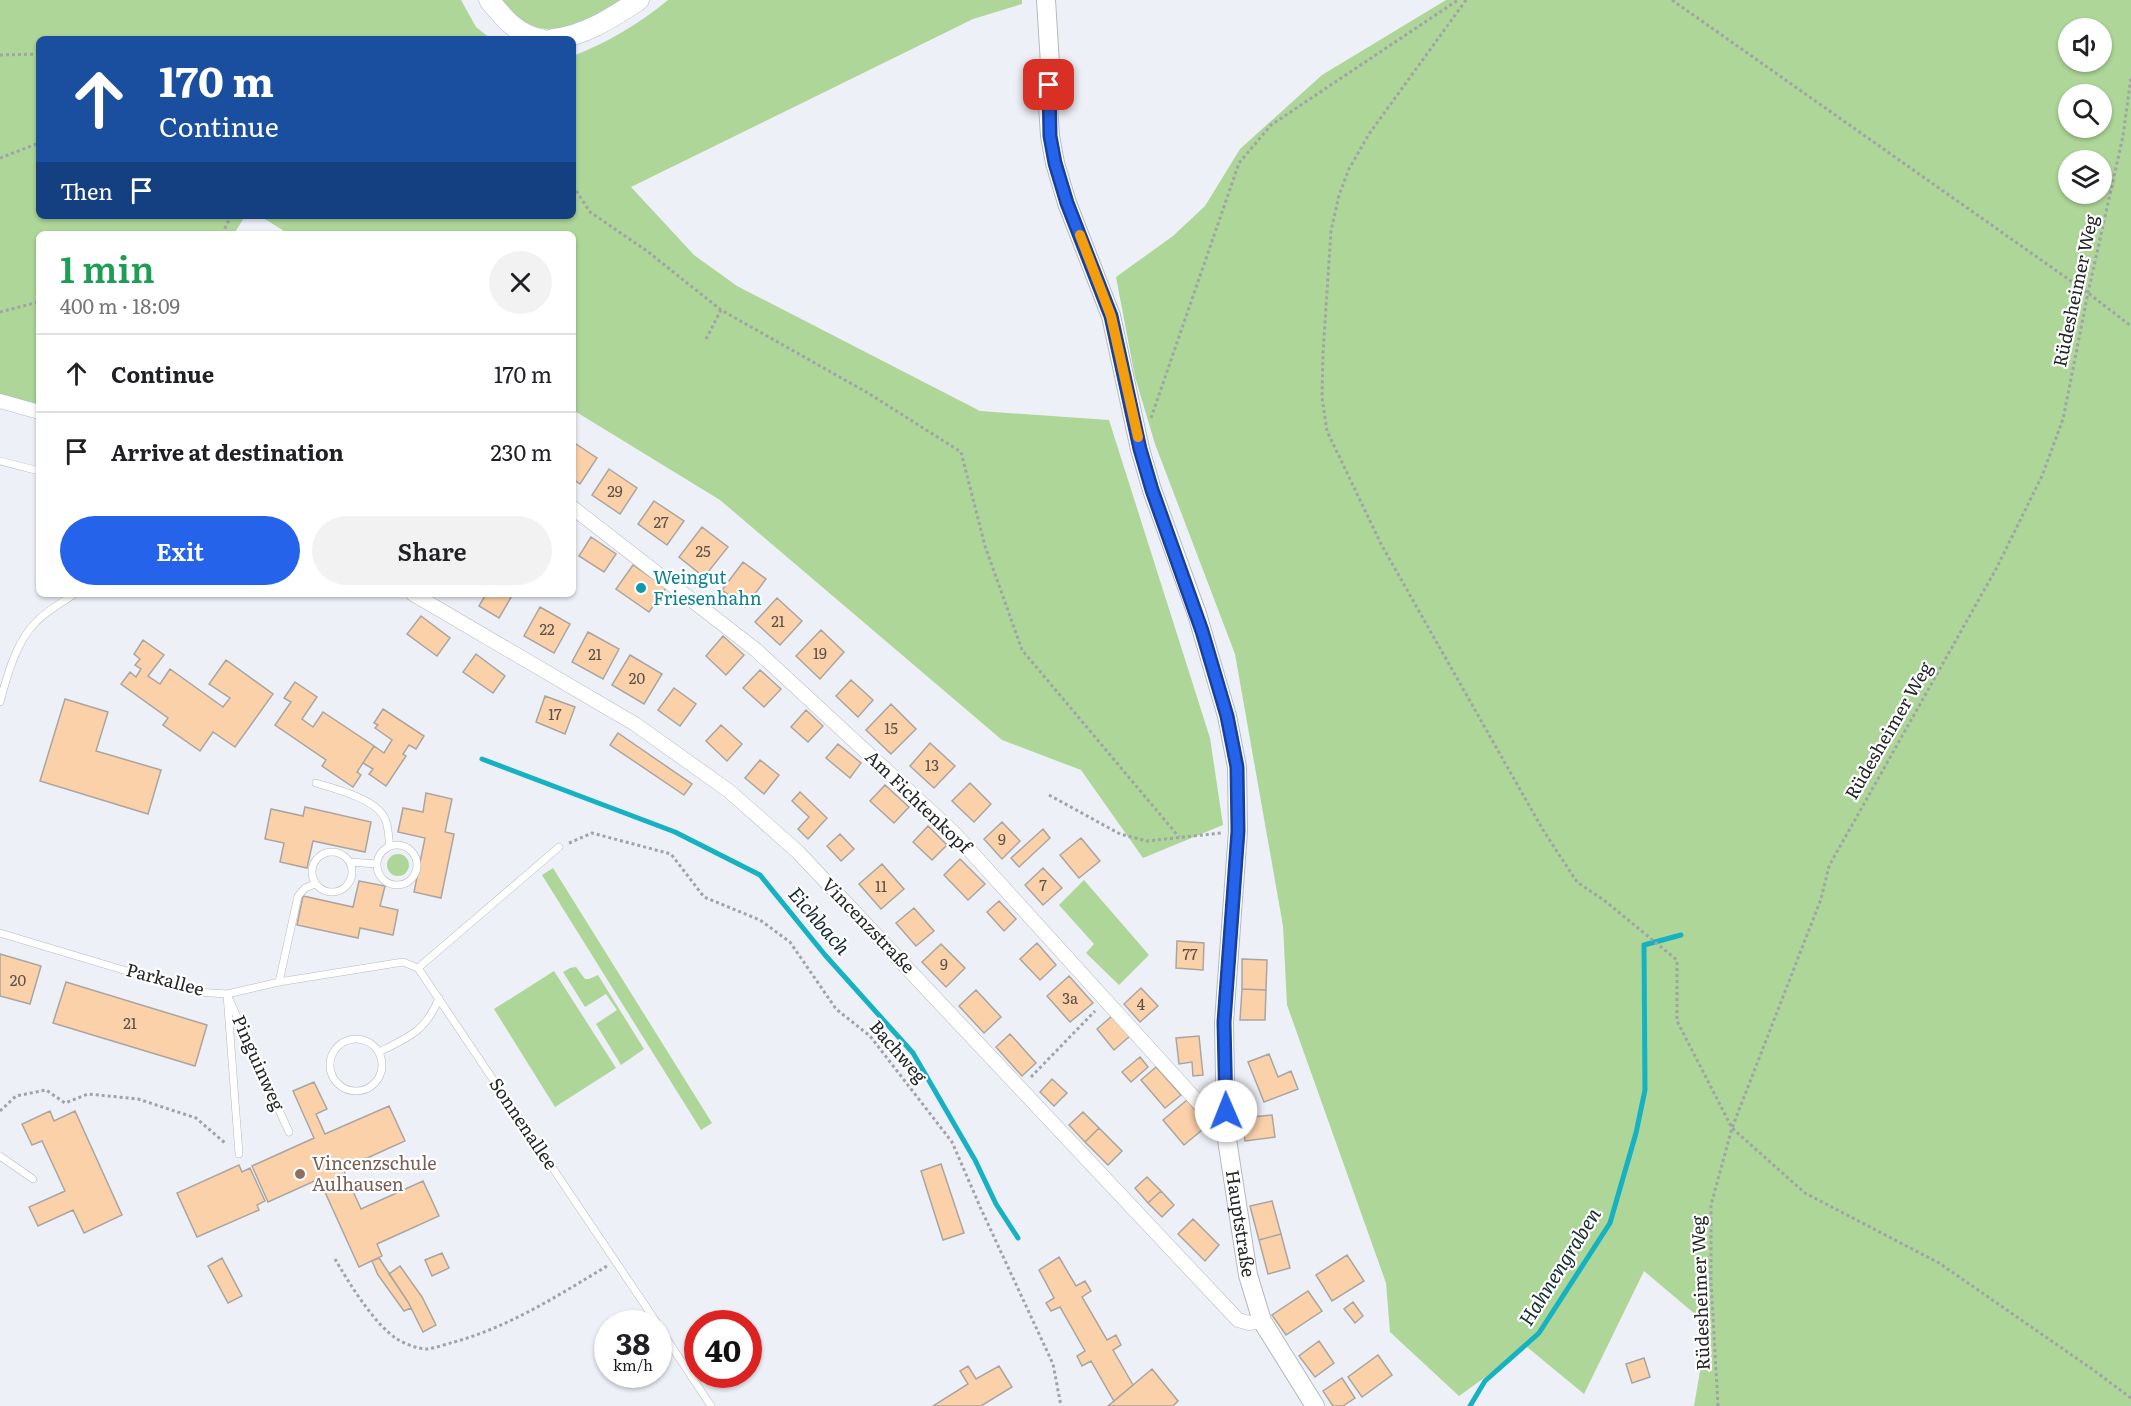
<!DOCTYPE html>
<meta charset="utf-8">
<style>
body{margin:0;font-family:Literata,serif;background:#f2f2f2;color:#202124;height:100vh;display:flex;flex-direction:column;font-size:22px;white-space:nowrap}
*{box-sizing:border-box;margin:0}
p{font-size:20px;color:#757577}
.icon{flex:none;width:33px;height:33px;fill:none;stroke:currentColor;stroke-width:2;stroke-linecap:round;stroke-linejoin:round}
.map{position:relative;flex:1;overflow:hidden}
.panel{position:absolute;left:36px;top:231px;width:540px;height:366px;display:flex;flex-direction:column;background:#fff;border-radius:9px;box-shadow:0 2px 4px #0004}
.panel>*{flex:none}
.banner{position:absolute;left:36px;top:36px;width:540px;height:183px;border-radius:9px;box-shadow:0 2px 4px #0004;background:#1a4fa0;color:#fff;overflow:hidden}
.buttons{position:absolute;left:2058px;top:18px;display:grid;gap:12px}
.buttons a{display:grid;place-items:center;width:54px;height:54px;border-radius:50%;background:#fff;box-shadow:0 2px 4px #0004;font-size:30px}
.speed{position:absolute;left:594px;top:1310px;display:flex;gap:12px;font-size:30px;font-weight:700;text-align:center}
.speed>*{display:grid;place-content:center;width:78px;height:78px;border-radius:50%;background:#fff;box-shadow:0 2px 4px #0004;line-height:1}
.speed small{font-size:15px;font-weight:400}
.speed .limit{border:9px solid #d22;background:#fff;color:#111}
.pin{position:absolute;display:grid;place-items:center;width:51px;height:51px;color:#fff;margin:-26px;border-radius:12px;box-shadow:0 3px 9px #0006}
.me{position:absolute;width:66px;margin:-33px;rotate:359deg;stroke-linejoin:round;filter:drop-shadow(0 0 4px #0008)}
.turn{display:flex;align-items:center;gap:21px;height:126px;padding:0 24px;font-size:27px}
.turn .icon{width:78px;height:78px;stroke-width:2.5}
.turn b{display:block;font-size:42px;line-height:51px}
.then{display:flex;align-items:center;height:57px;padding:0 24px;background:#0003;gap:12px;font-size:22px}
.round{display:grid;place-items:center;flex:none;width:63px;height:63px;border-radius:32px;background:#f2f2f2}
.summary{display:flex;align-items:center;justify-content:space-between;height:102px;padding:0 24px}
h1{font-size:36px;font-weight:600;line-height:45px;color:#1e9e55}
.cta{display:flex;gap:12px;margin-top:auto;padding:12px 24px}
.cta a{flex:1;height:69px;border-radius:36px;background:#2563eb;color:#fff;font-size:24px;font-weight:600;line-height:69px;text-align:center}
.cta a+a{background:#f2f2f2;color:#202124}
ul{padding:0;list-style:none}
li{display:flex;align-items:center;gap:18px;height:78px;padding:0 24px;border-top:2px solid #e0e0e0}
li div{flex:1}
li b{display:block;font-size:22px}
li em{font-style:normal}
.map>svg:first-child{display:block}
</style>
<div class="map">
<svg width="2131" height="1406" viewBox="0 0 2131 1406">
<rect width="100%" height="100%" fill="#edf0f7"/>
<path fill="#aed698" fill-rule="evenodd" d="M0,0H461L476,27L491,39H39V216H245L234,234H39V407L0,395Z
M498,0H625L578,24L557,31L529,26L509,14Z
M668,0H1022V4L973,19L631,187L694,255L737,286L980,411L1109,420L1210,738L1223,825L1143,858L1081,770L1002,740L720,500L573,410V234H289L260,216H573V56C607,43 640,23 668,0Z
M1446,0H2131V1406H1694L1708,1325L1644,1271L1584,1394L1527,1347L1459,1396L1390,1332L1386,1283L1287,1005L1283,926L1235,654L1155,444L1135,377L1116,277L1173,236L1205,206L1240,149L1322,75ZM2068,28H2102V62H2068ZM2068,94H2102V128H2068ZM2068,160H2102V194H2068Z
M387 865a11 11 0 1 1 22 0a11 11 0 1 1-22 0Z
M553,868L712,1123L701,1130L542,875Z
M1084,880L1149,955L1119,985L1086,953L1094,944L1059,905Z
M576,967L585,979H589L598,975L644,1049L621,1065L596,1024L617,1010L606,994L585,1007L563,972L570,968Z
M554,971L616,1068L555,1107L494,1009Z"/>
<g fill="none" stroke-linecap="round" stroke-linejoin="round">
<path stroke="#16b2c2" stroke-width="5" d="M482,759L675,832L760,875L825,955L913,1053L975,1160L996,1204L1018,1238
M1470,1406L1485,1381L1539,1333L1610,1223L1636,1133L1645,1090L1644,945L1681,935"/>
</g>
<path fill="#fbd1aa" stroke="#aba5a0" stroke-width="1.5" d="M573,442L597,458L580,484L573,479Z
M609,469L637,488L620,514L592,495Z
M654,501L684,521L667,545L638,524Z
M702,527L728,547L704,577L679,557Z
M591,537L616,554L604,572L579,556Z
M743,562L766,579L745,607L722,590Z
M633,565L666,588L649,612L616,589Z
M486,594H513L499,618L479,606Z
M777,598L802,621L780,645L755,622Z
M540,607L570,624L554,653L524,636Z
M421,616L450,638L437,656L407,634Z
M821,630L844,652L820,679L796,656Z
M588,632L619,649L603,679L572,662Z
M723,636L744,655L726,675L706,656Z
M143,640L164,655L148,676L160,684L170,669L223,707L230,698L209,684L226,660L273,694L235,747L213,732L200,751L163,725L168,718L121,684L130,672L136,677L141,669L135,665L140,659L134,654Z
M476,654L505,676L493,693L463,672Z
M630,655L662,674L644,704L612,685Z
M760,670L781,689L764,707L743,688Z
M851,680L873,700L858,717L836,696Z
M295,682L317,697L302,719L313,727L323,712L374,746L357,772L361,775L353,787L322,766L326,760L275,725L291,702L284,698Z
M674,688L696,704L680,726L658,710Z
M545,696L575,707L565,734L536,722Z
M65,699L108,712L96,751L161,770L148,814L40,781Z
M891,704L916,729L891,754L866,730Z
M383,709L424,736L416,749L409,745L403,754L406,756L386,786L369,774L373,769L363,763L374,746L384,753L392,740L375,728L378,725L374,723Z
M806,710L823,726L808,742L791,727Z
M721,725L742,744L727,761L706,741Z
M618,733L692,784L684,795L610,745Z
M930,743L955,766L934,788L910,766Z
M838,744L861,763L850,778L826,758Z
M760,760L779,775L764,794L745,778Z
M970,783L991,804L974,822L952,801Z
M885,785L909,807L894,823L870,801Z
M800,792L827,818L808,839L798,829L809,817L792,801Z
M426,793L452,799L445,832L454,834L441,898L414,892L425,838L398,832L403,808L423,812Z
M305,807L371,822L365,852L313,841L307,868L280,862L284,843L265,839L271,809L303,816Z
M1002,822L1020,841L1002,859L984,839Z
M928,826L947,845L932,860L913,842Z
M1043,829L1050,838L1019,867L1011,858Z
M840,834L854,849L841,861L827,846Z
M1081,838L1100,861L1079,878L1060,855Z
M960,859L985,884L968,900L944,875Z
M882,864L904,889L881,909L859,884Z
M1043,868L1062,888L1043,905L1025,885Z
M359,881L385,886L380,906L398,910L393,935L360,928L358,938L297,925L303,896L353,907Z
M999,901L1016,919L1004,931L987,912Z
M914,908L934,931L916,946L896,923Z
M1177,941L1204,943L1203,970L1176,968Z
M1037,943L1056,965L1040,980L1020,959Z
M941,944L965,968L946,987L922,962Z
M0,954L41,966L30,1004L0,996Z
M1242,959L1267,960L1266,990L1242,989Z
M1069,976L1093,1003L1070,1022L1047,996Z
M66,982L207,1025L195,1066L53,1023Z
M1141,988L1158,1006L1140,1022L1124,1004Z
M1242,989L1266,990L1265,1020H1240Z
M976,990L1001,1017L984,1033L959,1006Z
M1112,1016L1130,1036L1114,1050L1097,1029Z
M1010,1034L1036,1063L1022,1076L996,1047Z
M1199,1036L1203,1075L1193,1076L1192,1062L1179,1064L1176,1038Z
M1269,1054L1278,1077L1291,1071L1298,1089L1264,1102L1248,1062Z
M1140,1057L1148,1067L1131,1082L1122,1072Z
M1156,1067L1181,1095L1165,1108L1141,1080Z
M1052,1079L1067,1093L1054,1106L1040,1092Z
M314,1082L327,1109L316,1114L325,1134L389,1106L405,1141L343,1169L361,1209L423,1181L439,1216L377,1244L382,1256L359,1267L319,1179L268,1202L252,1166L314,1138L293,1091Z
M1187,1100L1208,1125L1184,1145L1163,1120Z
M50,1111L54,1121L75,1111L122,1215L84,1233L73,1210L38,1226L29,1207L65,1191L42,1141L32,1145L22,1124Z
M1083,1112L1099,1128L1085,1142L1069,1125Z
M1272,1115L1275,1137L1245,1141L1242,1118Z
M1099,1128L1122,1151L1108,1165L1085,1142Z
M941,1164L964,1233L943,1240L921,1171Z
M239,1165L242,1172L250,1168L265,1201L257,1205L259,1210L197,1237L177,1193Z
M1147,1177L1161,1191L1148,1203L1135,1188Z
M1161,1191L1174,1205L1162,1217L1148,1203Z
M1272,1201L1281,1234L1259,1240L1250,1206Z
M1193,1219L1219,1245L1205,1261L1178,1234Z
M1281,1234L1290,1268L1268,1274L1259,1240Z
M442,1253L449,1268L432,1276L425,1260Z
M1347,1255L1364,1281L1332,1301L1316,1275Z
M1059,1257L1076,1286L1085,1281L1091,1291L1082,1297L1107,1340L1116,1335L1121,1345L1113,1350L1133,1385L1114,1401L1091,1361L1082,1366L1077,1356L1085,1351L1060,1307L1051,1311L1046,1303L1054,1298L1039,1270Z
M222,1258L242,1296L228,1303L208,1266Z
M379,1258L408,1302L411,1308L404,1311L378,1275L372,1261Z
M400,1266L422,1297L436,1325L423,1332L408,1302L389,1274Z
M1308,1291L1322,1311L1286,1335L1272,1315Z
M1353,1302L1363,1316L1355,1323L1344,1309Z
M1319,1341L1334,1363L1315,1377L1299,1356Z
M1378,1355L1392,1375L1362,1397L1348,1377Z
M1644,1358L1650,1377L1632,1383L1626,1364Z
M968,1366L976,1379L999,1366L1012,1387L981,1406H933L968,1384L960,1371Z
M1152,1369L1178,1401L1173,1406H1108Z
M1342,1378L1355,1398L1343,1406H1333L1323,1391Z"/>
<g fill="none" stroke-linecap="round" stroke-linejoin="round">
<g stroke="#b6b9c0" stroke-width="8">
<path id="service" d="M0,461L39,471
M0,702C7,676 16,642 36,622C46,611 62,603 74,594
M316,783C335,789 377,799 385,819C389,827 388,837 390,846
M377 865a20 20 0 1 1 40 0a20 20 0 1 1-40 0Z
M312 872a20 20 0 1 1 40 0a20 20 0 1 1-40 0Z
M350,862L377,864
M0,933L197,992L227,994L279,982L403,962L418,968L657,1323
M418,968L559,847
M279,982L298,896L305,888L315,884
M227,994L239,1154
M229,999L289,1132
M330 1065a26 26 0 1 1 52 0a26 26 0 1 1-52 0Z
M379,1052C409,1037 426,1031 439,998
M0,1156L33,1179
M658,1326L711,1406"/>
</g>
<g stroke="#b6b9c0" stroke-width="15">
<path id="minor" d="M0,401L39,412
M573,508L756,650L954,833L1226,1133
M413,594L635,724L729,791L798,852L1238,1320L1249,1323L1262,1321"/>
</g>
<g stroke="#b6b9c0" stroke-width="20">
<g id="tertiary">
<path id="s1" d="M1046,0L1050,64L1048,105L1050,136L1055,163L1067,203L1111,316L1140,449L1152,490L1197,614L1227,716L1237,767L1238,831L1224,1022L1226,1133L1248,1275L1262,1321L1315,1406"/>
</g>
</g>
<g stroke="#b6b9c0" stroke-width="21">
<path id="secondary" d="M489,0C503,17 517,35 541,39
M553,39C585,36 613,17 639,0"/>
</g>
<path stroke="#a0a3a8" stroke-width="3" stroke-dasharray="3 3" stroke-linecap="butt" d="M1466,0L1369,134L1349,169L1339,195L1331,231L1323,353L1322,397L1327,431L1381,544L1543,830L1577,882L1605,901L1677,960V1021L1732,1128L1805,1193L1939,1263L2092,1369L2131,1398
M1672,0L2088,293L2131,326
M0,55L39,54
M0,158L39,143
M573,186L590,212L647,251L721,310L868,393L961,452L985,546L1022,650L1179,837
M222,234L231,216
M0,312L39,302
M706,339L721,310
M1151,418L1239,163L1271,125L1458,0
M1049,795L1120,834L1147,841L1221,833
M569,843L592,833L671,854L704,897L760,920L790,942L836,1009L870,1036L952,1142L981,1209L1053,1364L1061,1406
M1031,1077L1095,1011
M0,1111L16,1096L46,1090L65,1103L88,1094L138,1099L196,1118L225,1143
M335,1259C349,1283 374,1324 397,1339C405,1344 418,1349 427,1349C436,1348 446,1344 454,1342C509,1327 559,1295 607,1266
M1718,1406L1711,1281V1205L1732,1128L1821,899L1829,866L1996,569L2042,476L2063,419L2088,293L2123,136L2131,77"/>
<use href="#service" stroke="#fff" stroke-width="7"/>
<use href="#minor" stroke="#fff" stroke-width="14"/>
<use href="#tertiary" stroke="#fff" stroke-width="18"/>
<use href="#secondary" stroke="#fff" stroke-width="20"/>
</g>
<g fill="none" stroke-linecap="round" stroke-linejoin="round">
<g stroke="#184099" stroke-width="15">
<path id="route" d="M1049,85L1050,136L1055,163L1067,203L1111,316L1140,449L1152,490L1202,631L1227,716L1237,767L1238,831L1224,1022L1226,1111"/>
</g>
<use href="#route" stroke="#2563eb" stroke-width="10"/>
<path stroke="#f59e0b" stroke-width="10" d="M1080,235L1111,316L1138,437"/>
</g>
<circle fill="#0f9aa8" stroke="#fff" stroke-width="2" cx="641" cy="588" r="6"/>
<circle fill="#8d6e63" stroke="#fff" stroke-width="2" cx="300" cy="1174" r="6"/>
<g text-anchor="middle" stroke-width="4.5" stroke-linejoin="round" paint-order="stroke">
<g font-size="15" fill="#5a5148">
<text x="615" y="497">29</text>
<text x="661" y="528">27</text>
<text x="703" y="557">25</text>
<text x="778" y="627">21</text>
<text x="547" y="635">22</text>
<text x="820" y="659">19</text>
<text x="595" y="660">21</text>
<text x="637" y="684">20</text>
<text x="555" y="720">17</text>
<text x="891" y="734">15</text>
<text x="932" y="771">13</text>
<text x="1002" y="845">9</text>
<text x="1043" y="891">7</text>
<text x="881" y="892">11</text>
<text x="1190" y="960">77</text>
<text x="944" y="970">9</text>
<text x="18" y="986">20</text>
<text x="1070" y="1004">3a</text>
<text x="1141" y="1010">4</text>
<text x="130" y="1029">21</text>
</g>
<g font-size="18" fill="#242628" stroke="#fff">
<text transform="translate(2076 291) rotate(-78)" y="6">Rüdesheimer Weg</text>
<text transform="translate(1889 731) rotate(-60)" y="6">Rüdesheimer Weg</text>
<text transform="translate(918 802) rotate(44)" y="6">Am Fichtenkopf</text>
<text transform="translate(868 926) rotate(46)" y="6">Vincenzstraße</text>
<text transform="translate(165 980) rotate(15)" y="6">Parkallee</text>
<text transform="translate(898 1052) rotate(49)" y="6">Bachweg</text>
<text transform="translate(258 1063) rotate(66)" y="6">Pinguinweg</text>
<text transform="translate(523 1124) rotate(56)" y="6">Sonnenallee</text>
<text dy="6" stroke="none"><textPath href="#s1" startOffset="1254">Hauptstraße</textPath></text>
<text transform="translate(1701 1293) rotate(-92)" y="6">Rüdesheimer Weg</text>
</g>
<g font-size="18" fill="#0d838f" stroke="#fff" text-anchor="start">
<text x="653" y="584">Weingut<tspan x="653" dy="21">Friesenhahn</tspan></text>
</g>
<g font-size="18" fill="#785e54" stroke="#fff" text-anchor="start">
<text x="312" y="1170">Vincenzschule<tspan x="312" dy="21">Aulhausen</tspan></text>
</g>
<g font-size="20" font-style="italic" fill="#172d30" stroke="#fff">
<text transform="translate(819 921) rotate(49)" y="7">Eichbach</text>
<text transform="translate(1560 1267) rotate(-58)" y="7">Hahnengraben</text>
</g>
</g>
</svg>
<div class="buttons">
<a><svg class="icon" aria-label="sound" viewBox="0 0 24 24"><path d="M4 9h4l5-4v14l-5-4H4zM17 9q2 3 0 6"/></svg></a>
<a><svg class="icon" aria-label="search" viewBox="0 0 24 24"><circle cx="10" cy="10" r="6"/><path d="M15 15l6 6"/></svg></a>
<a><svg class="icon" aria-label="layers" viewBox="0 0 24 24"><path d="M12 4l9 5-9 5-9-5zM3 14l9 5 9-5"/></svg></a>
</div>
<div class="speed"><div>38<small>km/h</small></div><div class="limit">40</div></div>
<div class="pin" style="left:1049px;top:85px;background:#d93025"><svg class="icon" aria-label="arrive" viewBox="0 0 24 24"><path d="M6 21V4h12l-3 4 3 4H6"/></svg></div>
<svg class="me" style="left:1226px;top:1111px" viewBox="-20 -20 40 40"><circle r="19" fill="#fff"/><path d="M0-13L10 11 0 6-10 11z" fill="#2563eb"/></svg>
<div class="banner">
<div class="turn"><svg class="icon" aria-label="ahead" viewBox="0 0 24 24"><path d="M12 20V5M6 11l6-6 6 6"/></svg><div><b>170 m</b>Continue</div></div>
<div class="then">Then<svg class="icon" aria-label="arrive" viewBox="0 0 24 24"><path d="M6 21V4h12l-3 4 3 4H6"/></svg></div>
</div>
<section class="panel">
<div class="summary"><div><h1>1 min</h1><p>400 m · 18:09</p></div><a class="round"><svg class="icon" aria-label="close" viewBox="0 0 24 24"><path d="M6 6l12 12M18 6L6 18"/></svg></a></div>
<ul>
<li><svg class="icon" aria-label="ahead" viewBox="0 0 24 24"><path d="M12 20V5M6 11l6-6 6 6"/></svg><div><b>Continue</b></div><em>170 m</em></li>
<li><svg class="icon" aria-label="arrive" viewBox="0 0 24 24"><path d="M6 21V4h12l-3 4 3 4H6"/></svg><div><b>Arrive at destination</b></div><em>230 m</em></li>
</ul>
<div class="cta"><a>Exit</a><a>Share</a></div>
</section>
</div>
